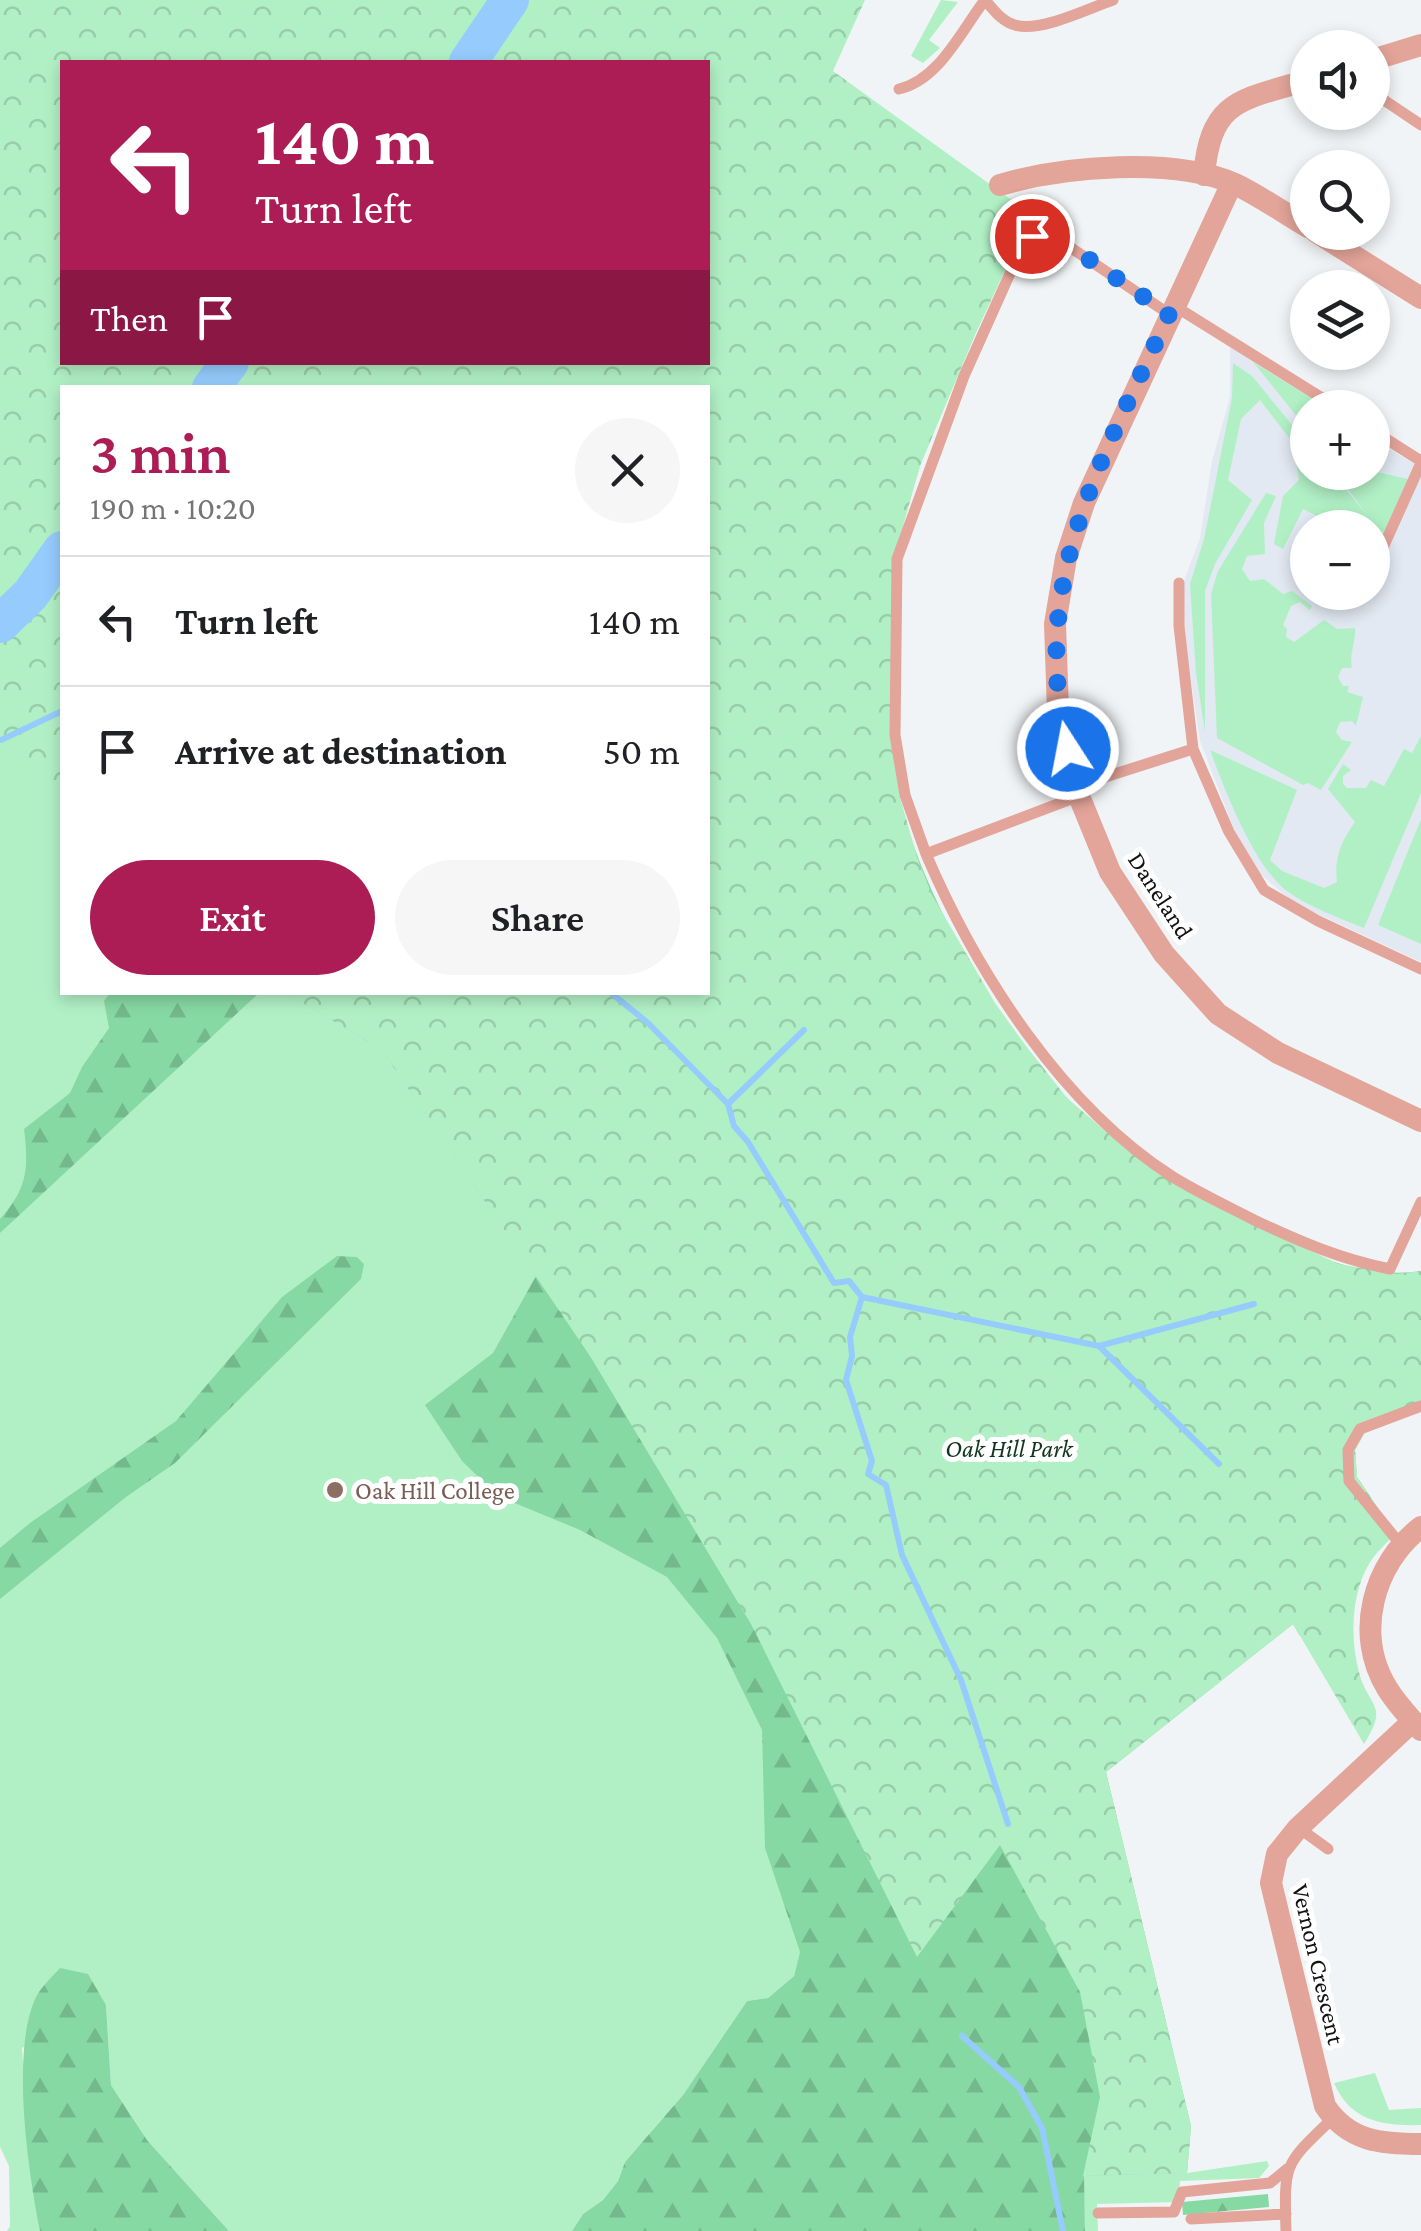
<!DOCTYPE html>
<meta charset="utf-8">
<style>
body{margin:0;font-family:"Crimson Pro",serif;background:#f6f6f6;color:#202124;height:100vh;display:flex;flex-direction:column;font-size:38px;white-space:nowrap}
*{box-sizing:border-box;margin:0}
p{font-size:32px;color:#757577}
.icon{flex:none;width:55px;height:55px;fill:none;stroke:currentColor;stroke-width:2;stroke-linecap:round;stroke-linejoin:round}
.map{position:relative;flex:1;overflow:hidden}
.side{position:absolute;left:60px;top:385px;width:650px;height:610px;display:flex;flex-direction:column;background:#fff;border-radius:0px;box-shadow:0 5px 15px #0003}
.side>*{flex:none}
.top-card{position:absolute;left:60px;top:60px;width:650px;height:305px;border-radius:0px;box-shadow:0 5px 15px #0003;background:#ad1d55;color:#fff;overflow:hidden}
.fabs{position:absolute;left:1290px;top:30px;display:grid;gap:20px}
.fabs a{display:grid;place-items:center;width:100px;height:100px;border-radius:50%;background:#fff;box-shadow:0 5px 15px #0003;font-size:50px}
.pin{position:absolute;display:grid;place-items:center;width:85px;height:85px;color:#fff;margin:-42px;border:5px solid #fff;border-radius:50%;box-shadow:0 2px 10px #0007}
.me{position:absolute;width:110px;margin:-55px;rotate:349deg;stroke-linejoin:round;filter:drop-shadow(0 0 8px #0008)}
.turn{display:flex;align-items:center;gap:35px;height:210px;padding:0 30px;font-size:45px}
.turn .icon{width:130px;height:130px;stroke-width:2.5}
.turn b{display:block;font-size:70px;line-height:85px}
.then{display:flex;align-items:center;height:95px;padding:0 30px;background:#0003;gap:20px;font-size:38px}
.round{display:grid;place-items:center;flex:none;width:105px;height:105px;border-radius:52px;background:#f6f6f6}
.overview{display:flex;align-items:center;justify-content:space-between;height:170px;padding:0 30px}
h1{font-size:60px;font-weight:600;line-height:75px;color:#ad1d55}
.button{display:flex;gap:20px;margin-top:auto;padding:20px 30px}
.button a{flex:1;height:115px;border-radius:60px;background:#ad1d55;color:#fff;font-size:40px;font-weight:600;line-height:115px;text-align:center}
.button a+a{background:#f6f6f6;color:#202124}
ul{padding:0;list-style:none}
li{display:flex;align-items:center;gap:30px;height:130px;padding:0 30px;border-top:2px solid #e0e0e0}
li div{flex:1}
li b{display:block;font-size:38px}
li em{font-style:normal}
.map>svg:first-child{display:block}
</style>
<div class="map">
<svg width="1421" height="2231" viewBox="0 0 1421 2231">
<defs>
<pattern id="forest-firs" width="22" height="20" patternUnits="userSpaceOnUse" patternTransform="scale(2.5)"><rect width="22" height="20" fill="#87d9a3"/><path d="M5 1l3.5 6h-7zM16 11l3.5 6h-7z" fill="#74b98b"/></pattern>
<pattern id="park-crowns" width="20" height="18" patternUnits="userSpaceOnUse" patternTransform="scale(2.5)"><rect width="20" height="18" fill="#b1f0c5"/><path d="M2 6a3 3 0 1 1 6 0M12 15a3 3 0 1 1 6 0" fill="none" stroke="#97cda8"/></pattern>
</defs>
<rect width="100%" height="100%" fill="#f1f4f6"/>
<path fill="#e2e9f2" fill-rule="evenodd" d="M1230,347L1324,407L1308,408V472H1372L1373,439L1421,468V962L1294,903L1258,872L1235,832L1200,741L1183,626L1182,586L1200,538L1212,461L1230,397ZM1308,528H1372V592H1308Z"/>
<path fill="#b1f0c5" d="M941,0L958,2L929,40L940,48L923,63L911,56Z
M1253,362L1326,407L1308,408L1307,429Z
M1233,363L1252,376L1307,443L1308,472L1332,473L1368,516L1336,473L1373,471L1408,479L1373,556L1372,528L1338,527L1303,509L1283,549L1274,544L1283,496L1299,480L1293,443L1260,400L1241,419L1228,480L1252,500L1215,564L1205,591V732L1196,673L1190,584L1204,539L1232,398Z
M1266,493L1276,496L1264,523L1265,554L1247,556L1242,569L1250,581L1264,579L1283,594L1292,591L1312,606L1310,610L1300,602L1291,606L1283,625L1287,629L1286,637L1294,642L1324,620L1337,629L1355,628C1356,643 1349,653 1352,668H1342L1338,677L1343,686H1349L1347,692L1363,697L1356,726L1352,721L1340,722L1336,732L1342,740L1352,742L1321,790L1308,783L1303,785L1217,738L1211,594L1218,571Z
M62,597V992L286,993L382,1050L591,1356L838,1803L794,1976L768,1998L747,2001L683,2095L625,2162L618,2181L603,2200L583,2214L572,2231H229L147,2140L111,2085L106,2004L22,2048L29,2149L40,2231H7L10,2226L9,2166L0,2147V665Z
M1421,736V793L1364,928C1339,918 1309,907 1287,891C1254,867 1224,788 1210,750L1297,790L1270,860L1282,871L1324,888L1337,882C1334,857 1341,842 1355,822L1328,789L1343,764L1351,770L1343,776V784L1347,788H1366L1371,780L1384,786L1404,749L1412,753Z
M1421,819V944L1378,925Z
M1375,2073L1389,2110L1421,2108V2125C1383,2126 1351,2122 1334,2083Z
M1267,2161L1269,2166L1259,2178L1180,2181L1178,2202L1097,2204L1098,2231H1085L1083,2176L1187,2173Z"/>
<path fill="url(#forest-firs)" d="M920,466C911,497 897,530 893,561C885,634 884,725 899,796C919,889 1001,1032 1068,1099C1114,1145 1170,1184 1228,1214C1286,1244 1354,1281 1421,1271L1367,1428L1355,1450L1357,1477L1392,1529L1300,1636L1293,1624L1106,1772L1191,2126L1187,2173L1084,2176L1085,2231H572L583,2214L603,2200L618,2181L625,2162L683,2095L747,2001L768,1998L794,1976L800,1952L765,1848L762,1730L717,1638L667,1577L580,1530L498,1496L462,1461L425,1405L493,1353L536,1276L382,1050L286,993L708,992Z
M110,993H259L0,1233V1219C27,1189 29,1169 24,1129L70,1093L82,1067L109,1028L104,1001Z
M337,1256L357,1257L364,1264L361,1279L175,1463L126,1497L0,1599V1548L30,1523L176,1421L282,1297Z
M60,1968L88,1974L106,2005L111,2085L147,2140L229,2231H40C28,2172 11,2053 35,1999C40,1988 52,1977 60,1968Z
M1268,2194L1269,2207L1183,2215L1182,2202Z"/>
<path fill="url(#park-crowns)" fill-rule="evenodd" d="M0,0H865L833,71L1031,214L975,335L920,466L894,558L890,733L900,797L917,857L932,895L995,1003L1026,1046L1067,1098L1131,1153L1210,1204L1339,1264L1397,1274L1421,1271V1412L1367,1428L1355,1450L1357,1477L1395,1534C1387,1543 1375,1553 1369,1564C1351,1594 1350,1639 1359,1672C1368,1708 1390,1703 1364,1744L1293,1624L1106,1772L1191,2126L1187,2173L1083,2176L1100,2097L1080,1992L1000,1845L917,1957L751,1624L590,1356L382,1050L286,993L708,992V388H62V800L11,755L0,765ZM62,62H708V362H62Z"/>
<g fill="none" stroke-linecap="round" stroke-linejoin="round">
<path stroke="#95ccfd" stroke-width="6" d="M1,740L62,711
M610,992L648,1023L728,1104L734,1126L748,1142L834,1283L849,1281L862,1297L850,1337L852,1356L846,1380L872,1461L868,1474L886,1485L902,1555L961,1680L1008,1824
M728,1104L804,1030
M862,1297L1099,1346L1254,1304
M1099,1346L1219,1464
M962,2036L1019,2087L1042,2128L1063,2231"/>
<path stroke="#95ccfd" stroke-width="38" d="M468,62L510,0
M211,388L230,362
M0,624L30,595L62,550"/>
<path stroke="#e3a499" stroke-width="11" d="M899,89C939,80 961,31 985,0C993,9 1002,22 1015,25C1040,33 1089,8 1113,0
M1372,92L1421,125
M1173,305L1338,408
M1372,430L1421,461
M1381,552L1421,463
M1179,583V626L1193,749L1229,832L1264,890L1318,921L1421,969
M1077,786L1193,749
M1079,796L926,854L905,795L895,735L897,559L964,376L1021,249L1031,236L1042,234L1055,237L1169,314
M926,854C977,973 1062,1106 1173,1177C1199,1193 1227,1206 1254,1220C1301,1242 1340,1259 1390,1269L1421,1202
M1401,1545L1349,1481L1348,1450L1360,1429L1421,1406
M1299,1828L1328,1849
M1098,2213L1174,2212L1182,2192L1270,2183L1287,2169
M1191,2219L1286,2214
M1286,2231C1284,2162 1284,2165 1333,2118"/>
<path stroke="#e3a499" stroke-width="22" d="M1372,60L1421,45
M1204,175C1211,98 1242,100 1308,80
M1232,183L1084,503L1066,558L1055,624L1058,711L1079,796L1110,872L1164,954L1218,1014L1278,1053L1421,1121
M1000,185C1063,166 1174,157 1235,184C1260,196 1284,213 1308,227
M1316,232L1421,298
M1421,1527C1373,1564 1354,1634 1387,1688C1396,1703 1409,1717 1421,1730
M1413,1721L1298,1828L1277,1854L1271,1883L1325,2106C1349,2142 1382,2144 1421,2144"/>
</g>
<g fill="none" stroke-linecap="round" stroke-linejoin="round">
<path stroke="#1a73e8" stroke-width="18" stroke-dasharray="0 32.4" d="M1032,236L1056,237L1169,314C1103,459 1027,583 1068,749"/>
</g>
<circle fill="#8d6e63" stroke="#fff" stroke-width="4" cx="335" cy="1490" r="10"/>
<g text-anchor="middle" stroke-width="10" stroke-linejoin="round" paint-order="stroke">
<g font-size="25" fill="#121213" stroke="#fff">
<text transform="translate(1161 895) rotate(57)" y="9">Daneland</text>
<text transform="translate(1319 1964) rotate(77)" y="9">Vernon Crescent</text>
</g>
<g font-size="25" font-style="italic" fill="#123520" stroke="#fff">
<text x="1009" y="1457">Oak Hill Park</text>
</g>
<g font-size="25" fill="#785e54" stroke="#fff" text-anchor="start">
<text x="355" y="1499">Oak Hill College</text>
</g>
</g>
</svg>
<div class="fabs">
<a><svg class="icon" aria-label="sound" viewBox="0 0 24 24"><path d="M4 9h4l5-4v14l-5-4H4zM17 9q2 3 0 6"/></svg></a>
<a><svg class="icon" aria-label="search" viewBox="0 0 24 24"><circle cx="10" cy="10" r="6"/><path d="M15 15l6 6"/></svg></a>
<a><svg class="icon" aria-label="layers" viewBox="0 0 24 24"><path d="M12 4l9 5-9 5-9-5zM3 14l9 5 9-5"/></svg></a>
<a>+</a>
<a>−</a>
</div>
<div class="pin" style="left:1032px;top:236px;background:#d93025"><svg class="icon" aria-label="arrive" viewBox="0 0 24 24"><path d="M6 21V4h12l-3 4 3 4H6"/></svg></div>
<svg class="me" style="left:1068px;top:749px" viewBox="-20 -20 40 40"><circle r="17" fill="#1a73e8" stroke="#fff" stroke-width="3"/><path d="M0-11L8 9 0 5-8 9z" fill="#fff"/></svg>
<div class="top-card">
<div class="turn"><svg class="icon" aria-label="left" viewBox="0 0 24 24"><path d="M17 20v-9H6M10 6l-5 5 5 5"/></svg><div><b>140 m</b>Turn left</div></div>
<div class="then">Then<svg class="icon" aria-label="arrive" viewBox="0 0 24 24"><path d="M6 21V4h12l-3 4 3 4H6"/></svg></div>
</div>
<section class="side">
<div class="overview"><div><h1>3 min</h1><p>190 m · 10:20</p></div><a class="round"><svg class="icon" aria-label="close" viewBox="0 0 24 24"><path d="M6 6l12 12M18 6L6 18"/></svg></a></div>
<ul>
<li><svg class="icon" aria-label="left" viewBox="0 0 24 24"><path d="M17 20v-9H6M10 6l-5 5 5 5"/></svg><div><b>Turn left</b></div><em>140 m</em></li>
<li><svg class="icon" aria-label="arrive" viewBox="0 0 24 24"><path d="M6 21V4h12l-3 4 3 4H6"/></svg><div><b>Arrive at destination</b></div><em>50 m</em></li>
</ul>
<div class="button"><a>Exit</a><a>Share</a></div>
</section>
</div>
